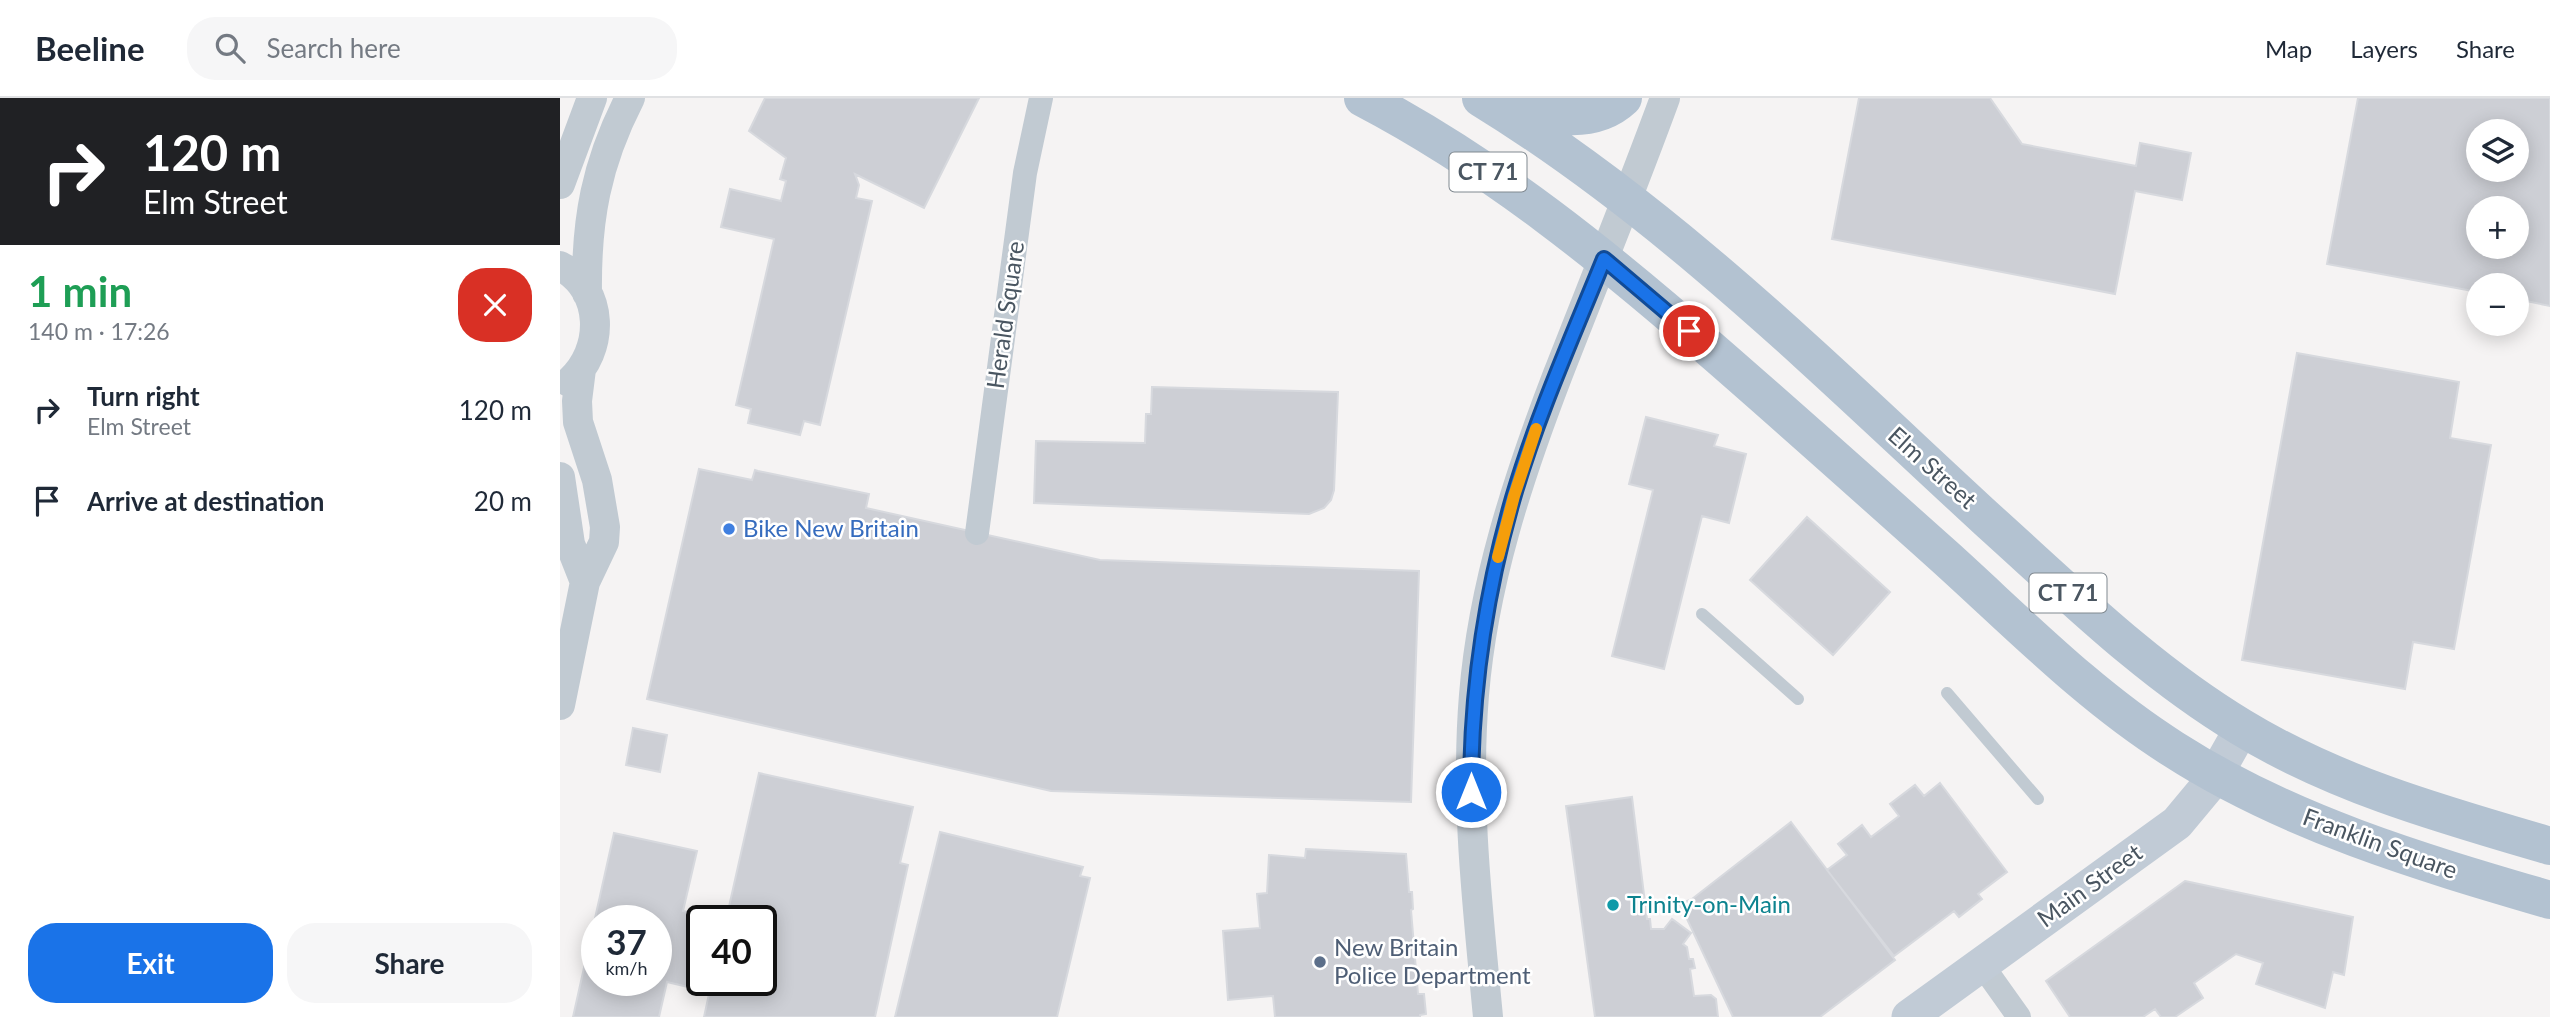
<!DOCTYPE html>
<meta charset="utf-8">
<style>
body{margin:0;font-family:Lato,sans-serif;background:#f6f6f7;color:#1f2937;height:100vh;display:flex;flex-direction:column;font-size:26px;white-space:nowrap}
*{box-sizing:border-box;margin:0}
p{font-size:23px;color:#747a83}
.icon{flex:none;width:38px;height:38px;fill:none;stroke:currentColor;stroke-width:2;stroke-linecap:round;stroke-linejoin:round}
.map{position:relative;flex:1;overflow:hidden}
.panel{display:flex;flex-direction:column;background:#fff;width:560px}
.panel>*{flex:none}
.banner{background:#202124;color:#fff;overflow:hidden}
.buttons{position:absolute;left:1906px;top:21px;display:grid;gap:14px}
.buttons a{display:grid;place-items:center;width:63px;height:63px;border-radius:50%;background:#fff;box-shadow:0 4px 18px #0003;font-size:35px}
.speed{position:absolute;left:21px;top:807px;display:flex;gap:14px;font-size:35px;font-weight:700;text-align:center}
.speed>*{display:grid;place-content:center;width:91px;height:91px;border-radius:50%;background:#fff;box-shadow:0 4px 18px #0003;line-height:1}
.speed small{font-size:18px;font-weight:400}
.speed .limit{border:4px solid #111;border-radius:10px;background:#fff;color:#111}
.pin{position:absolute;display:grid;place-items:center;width:60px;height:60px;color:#fff;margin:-30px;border:4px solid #fff;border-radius:50%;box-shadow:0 2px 7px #0007}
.me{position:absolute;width:77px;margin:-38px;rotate:0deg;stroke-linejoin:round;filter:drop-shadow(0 0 5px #0008)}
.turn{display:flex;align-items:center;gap:24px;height:147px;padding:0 28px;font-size:32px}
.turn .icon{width:91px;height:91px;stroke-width:2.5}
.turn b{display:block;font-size:49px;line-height:60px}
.round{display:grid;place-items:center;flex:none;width:74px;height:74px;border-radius:28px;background:#f6f6f7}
.headline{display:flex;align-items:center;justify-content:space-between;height:119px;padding:0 28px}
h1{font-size:42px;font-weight:700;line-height:52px;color:#1e9e55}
.cta{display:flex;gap:14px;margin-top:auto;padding:14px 28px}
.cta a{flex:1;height:80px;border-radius:28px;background:#1a73e8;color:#fff;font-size:28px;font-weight:700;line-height:80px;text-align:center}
.cta a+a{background:#f6f6f7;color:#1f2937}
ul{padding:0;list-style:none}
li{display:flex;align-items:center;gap:21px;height:91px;padding:0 28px}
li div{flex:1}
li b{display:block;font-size:26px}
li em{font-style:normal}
header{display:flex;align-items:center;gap:42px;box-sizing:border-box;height:98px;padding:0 35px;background:#fff;border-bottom:2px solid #e0e1e3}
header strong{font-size:33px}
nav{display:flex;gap:38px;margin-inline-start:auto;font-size:24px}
.search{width:490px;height:63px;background:#f6f6f7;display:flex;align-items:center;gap:18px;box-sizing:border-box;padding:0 24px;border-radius:28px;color:#747a83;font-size:26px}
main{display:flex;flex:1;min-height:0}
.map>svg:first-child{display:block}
</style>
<header>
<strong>Beeline</strong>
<div class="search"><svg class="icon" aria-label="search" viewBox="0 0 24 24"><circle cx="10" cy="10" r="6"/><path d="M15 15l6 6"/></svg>Search here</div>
<nav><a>Map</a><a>Layers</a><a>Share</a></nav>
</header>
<main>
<section class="panel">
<div class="banner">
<div class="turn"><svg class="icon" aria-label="right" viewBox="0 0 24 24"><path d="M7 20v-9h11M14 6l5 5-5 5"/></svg><div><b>120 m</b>Elm Street</div></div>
</div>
<div class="headline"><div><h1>1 min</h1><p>140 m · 17:26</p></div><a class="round" style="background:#d93025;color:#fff"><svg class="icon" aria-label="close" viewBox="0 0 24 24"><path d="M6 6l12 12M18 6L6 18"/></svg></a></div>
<ul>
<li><svg class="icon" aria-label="right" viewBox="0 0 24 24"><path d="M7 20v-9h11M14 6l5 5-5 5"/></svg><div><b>Turn right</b><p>Elm Street</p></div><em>120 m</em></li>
<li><svg class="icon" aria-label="arrive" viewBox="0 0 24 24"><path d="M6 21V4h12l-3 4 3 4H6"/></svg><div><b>Arrive at destination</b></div><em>20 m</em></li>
</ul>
<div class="cta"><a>Exit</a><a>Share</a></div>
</section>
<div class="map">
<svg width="1990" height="919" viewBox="0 0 1990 919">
<rect width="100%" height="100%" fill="#f5f3f3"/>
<path fill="#cdcfd5" stroke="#d7d9de" stroke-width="2" fill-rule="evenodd" d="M205,0H419L364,110L295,76L299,87L296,100L312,103L260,327L244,323L240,337L188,325L191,311L176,307L214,141L161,129L170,91L221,103L226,83L220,81L226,60L189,33Z
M1299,0H1430L1462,46L1576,68L1580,45L1631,55L1622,102L1575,93L1555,196L1272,141Z
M1798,0H1990V208L1956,201V187H1918V194L1767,166ZM1918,33H1956V72H1918ZM1918,110H1956V149H1918Z
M1737,255L1899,284L1890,340L1931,347L1894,551L1853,544L1845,591L1682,562Z
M592,289L778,294L774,392L771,402L764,410L749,416L474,405L476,343L585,345L586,316H591Z
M1086,319L1158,337L1154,348L1186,356L1169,425L1142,418L1104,571L1052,558L1093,392L1069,386Z
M139,371L192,382L195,372L198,373L309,396L306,410L540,462L859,473L851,704L491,693L87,601Z
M1247,419L1330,494L1273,557L1190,482Z
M73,630L107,637L100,674L66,667Z
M199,675L353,709L340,765L348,767L315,919H144L152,882H201V822H166Z
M1380,685L1447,774L1418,796L1422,801L1399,819L1394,813L1334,858L1267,772L1287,757L1278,746L1302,727L1311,739L1339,718L1330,706L1355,687L1364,698Z
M1072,699L1087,821H1090L1091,831H1104L1112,821L1131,835L1123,846L1127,849L1129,861H1133L1135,870L1130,871L1134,898L1151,897L1156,901L1158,919H1035L1006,708Z
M1231,724L1335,862L1260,919H1173L1120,806L1132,801Z
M380,734L523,769L520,778L530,780L497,919H335Z
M54,735L137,753L123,813L139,816L140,813L167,819L166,822H142V882H152L149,894L107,884L99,919H13ZM37,822H96V882H37Z
M746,751L846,756L849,794H852L853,811L851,812L858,896H864L866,916L860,917V919H715L713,898L668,902L663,833L700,830L697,796L707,795L709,757L745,760Z
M1625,783L1793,819L1784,877L1773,874L1765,910L1696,886L1703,865L1676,856L1634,885L1643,900L1615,919H1601L1595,911L1583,919H1510L1486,883Z"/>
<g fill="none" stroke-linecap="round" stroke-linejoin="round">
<path stroke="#c1cad2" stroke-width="12" d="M1142,516L1238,601
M1387,595L1478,701"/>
<path stroke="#c1cad2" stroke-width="24" d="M417,435L465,75L481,0
M1422,867L1459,919"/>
<path stroke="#c1cad2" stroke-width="30" d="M0,86L32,0
M0,168C45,191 45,253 9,284
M27,195C26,122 36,66 70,0
M0,379L10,446L25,484
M0,607L25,484L44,444L45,429L37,382L18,324L17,303L21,271
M928,919C918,812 905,705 914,597C923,486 958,380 998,276C1034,184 1071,93 1105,0"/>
<path stroke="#c1cbd6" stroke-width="35" d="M1349,919L1617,725L1652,683L1682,630"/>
<path stroke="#b3c2d1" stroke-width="38" d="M803,0C933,68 1046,160 1156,256C1233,323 1309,391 1385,459C1458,525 1529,598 1613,651C1728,725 1860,764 1990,802
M921,0C1110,116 1268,275 1430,424C1511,497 1588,573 1681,629C1776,687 1884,717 1990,748
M948,7C985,16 1031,30 1063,0"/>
</g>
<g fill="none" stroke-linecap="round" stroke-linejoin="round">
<g stroke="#114b97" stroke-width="18">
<path id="route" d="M911,694C911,594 925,497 953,400C977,318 1012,240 1044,161L1129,233"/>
</g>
<use href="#route" stroke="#1a73e8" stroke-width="12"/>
<path stroke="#f59e0b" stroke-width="12" d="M938,459L954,398L976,331"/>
</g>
<circle fill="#3f7fe0" stroke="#fff" stroke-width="2.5" cx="169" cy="431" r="7"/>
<circle fill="#0f9aa8" stroke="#fff" stroke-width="2.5" cx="1053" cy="807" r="7"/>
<circle fill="#5c6f8a" stroke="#fff" stroke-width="2.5" cx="760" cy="864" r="7"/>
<g text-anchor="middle" stroke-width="5" stroke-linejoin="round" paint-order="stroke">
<g fill="#fff" stroke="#808990" stroke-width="2">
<rect x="889.5" y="54.5" width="77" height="39" rx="5"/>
<rect x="1469.5" y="475.5" width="77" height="39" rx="5"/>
</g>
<g font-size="23" font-weight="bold" fill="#4a5661">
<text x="928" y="82">CT 71</text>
<text x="1508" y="503">CT 71</text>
</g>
<g font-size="24" fill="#4a5661" stroke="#fff">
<text transform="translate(446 217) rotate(-82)" y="8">Herald Square</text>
<text transform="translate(1372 370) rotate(42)" y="8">Elm Street</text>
<text transform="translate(1820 746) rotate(20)" y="8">Franklin Square</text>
<text transform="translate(1530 788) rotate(-36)" y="8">Main Street</text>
</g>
<g font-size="24" fill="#366cbe" stroke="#fff" text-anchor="start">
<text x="183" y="439">Bike New Britain</text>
</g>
<g font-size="24" fill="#0d838f" stroke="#fff" text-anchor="start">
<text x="1067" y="815">Trinity-on-Main</text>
</g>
<g font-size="24" fill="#4e5e75" stroke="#fff" text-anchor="start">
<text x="774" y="858">New Britain<tspan x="774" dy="28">Police Department</tspan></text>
</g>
</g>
</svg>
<div class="buttons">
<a><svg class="icon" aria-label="layers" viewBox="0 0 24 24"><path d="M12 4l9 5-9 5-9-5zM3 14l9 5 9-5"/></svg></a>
<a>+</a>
<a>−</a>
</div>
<div class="speed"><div>37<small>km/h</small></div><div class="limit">40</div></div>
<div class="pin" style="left:1129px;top:233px;background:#d93025"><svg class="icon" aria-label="arrive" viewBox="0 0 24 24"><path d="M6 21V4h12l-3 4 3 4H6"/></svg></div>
<svg class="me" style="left:911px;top:694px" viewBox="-20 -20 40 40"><circle r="17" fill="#1a73e8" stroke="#fff" stroke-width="3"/><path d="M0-11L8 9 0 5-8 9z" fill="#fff"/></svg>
</div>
</main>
